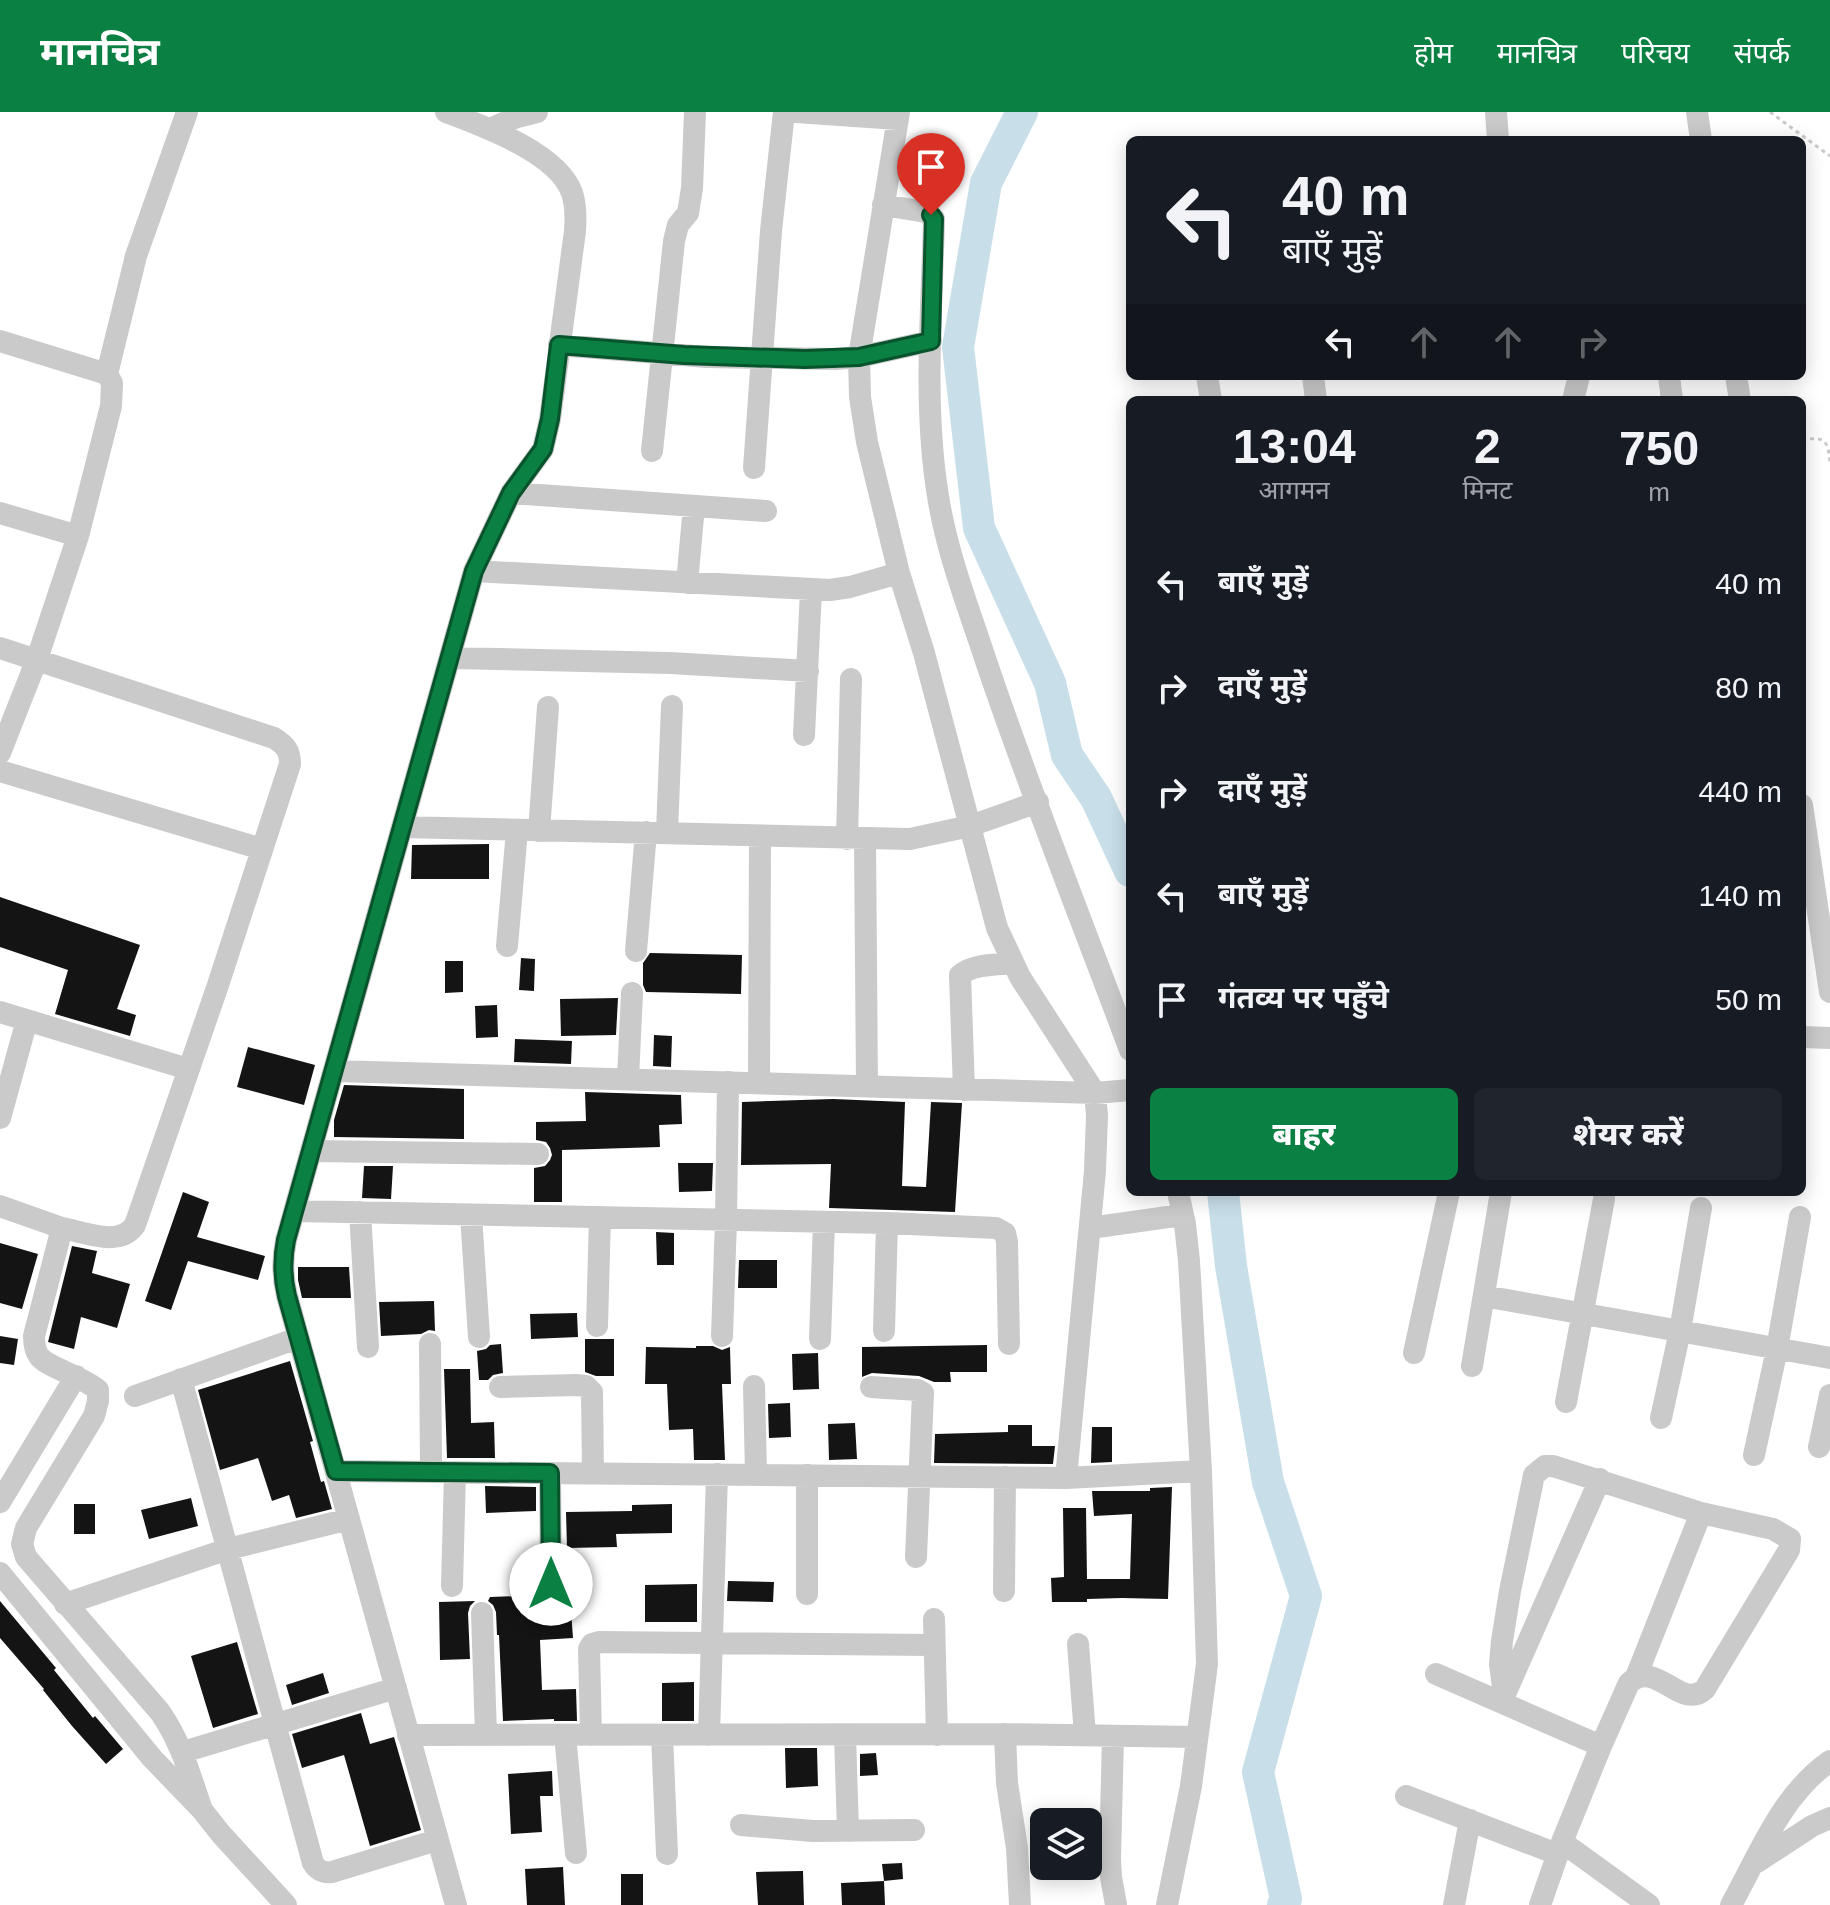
<!DOCTYPE html>
<html lang="hi">
<meta charset="utf-8">
<style>
body{margin:0;font-family:Helvetica,"Noto Sans Devanagari",sans-serif;background:#20242c;color:#f1f3f6;height:100vh;display:flex;flex-direction:column;font-size:30px;white-space:nowrap}
*{box-sizing:border-box;margin:0}
p{font-size:26px;color:#9ea1a6}
.icon{flex:none;width:44px;height:44px;fill:none;stroke:currentColor;stroke-width:2;stroke-linecap:round;stroke-linejoin:round}
.map{position:relative;flex:1;overflow:hidden}
.details{position:absolute;left:1126px;top:284px;width:680px;height:800px;display:flex;flex-direction:column;background:#171b24;border-radius:12px;box-shadow:0 4px 20px #0003}
.details>*{flex:none}
.top-card{position:absolute;left:1126px;top:24px;width:680px;height:244px;border-radius:12px;box-shadow:0 4px 20px #0003;background:#171b24;color:#f1f3f6;overflow:hidden}
.fabs{position:absolute;left:1030px;top:1696px;display:grid;gap:16px}
.fabs a{display:grid;place-items:center;width:72px;height:72px;border-radius:12px;background:#171b24;box-shadow:0 4px 20px #0003;font-size:40px}
.pin{position:absolute;display:grid;place-items:center;width:68px;height:68px;color:#fff;margin:-82px -34px;border-radius:50% 50% 50% 0;rotate:-45deg;box-shadow:0 0 8px #0007}
.pin .icon{rotate:45deg}
.me{position:absolute;width:88px;margin:-44px;rotate:0deg;stroke-linejoin:round;filter:drop-shadow(0 0 6px #0008)}
.turn{display:flex;align-items:center;gap:28px;height:168px;padding:0 24px;font-size:36px}
.turn .icon{width:104px;height:104px;stroke-width:2.5}
.turn b{display:block;font-size:56px;line-height:68px}
.lanes{display:flex;align-items:center;height:76px;padding:0 24px;background:#0003;justify-content:center;gap:40px;direction:ltr}
.lanes .off{opacity:.35}
.eta{display:flex;justify-content:space-evenly;align-items:center;height:136px;text-align:center}
.eta b{font-size:48px;font-weight:800;line-height:56px}
.button{display:flex;gap:16px;margin-top:auto;padding:16px 24px}
.button a{flex:1;height:92px;border-radius:12px;background:#0b8043;color:#fff;font-size:32px;font-weight:800;line-height:92px;text-align:center}
.button a+a{background:#20242c;color:#f1f3f6}
ul{padding:0;list-style:none}
li{display:flex;align-items:center;gap:24px;height:104px;padding:0 24px}
li div{flex:1}
li b{display:block;font-size:30px}
li em{font-style:normal}
header{display:flex;align-items:center;gap:48px;box-sizing:border-box;height:112px;padding:0 40px;background:#0b8043;color:#fff}
header strong{font-size:38px}
nav{display:flex;gap:44px;margin-inline-start:auto;font-size:28px}
.map>svg:first-child{display:block}
</style>
<header>
<strong>मानचित्र</strong>
<nav><a>होम</a><a>मानचित्र</a><a>परिचय</a><a>संपर्क</a></nav>
</header>
<div class="map">
<svg width="1830" height="1793" viewBox="0 0 1830 1793">
<rect width="100%" height="100%" fill="#fff"/>
<g fill="none" stroke-linecap="round" stroke-linejoin="round">
<path stroke="#c8dfea" stroke-width="32" d="M1022,0L986,71L958,235L979,416L1050,571L1067,643L1096,686L1130,759
M1223,1080L1231,1154L1268,1370L1306,1484L1258,1660L1286,1787L1283,1793"/>
</g>
<path fill="#141414" d="M489,732V767H411L412,733Z
M0,785L140,833L117,897L136,903L130,924L55,902L68,858L0,835Z
M650,841L742,843L741,882L646,880L643,873V851Z
M521,846L535,847L534,879L519,878Z
M445,849H463V880L445,881Z
M618,886L616,923L561,924L560,887Z
M497,893L498,925L476,926L475,894Z
M654,923L672,924L671,955L653,954Z
M515,927L572,929L571,952L514,950Z
M248,935L315,953L304,993L237,975Z
M344,973L464,977V1027L334,1025V1008Z
M585,980L681,983L682,1012L659,1013L660,1035L562,1038V1090H534V1056L545,1054L550,1048L552,1043L550,1036L546,1030L536,1028V1010L586,1009Z
M833,987L905,990L902,1074L926,1075L931,990L962,991L955,1100L829,1096L831,1052L741,1053L742,990Z
M678,1051H713L712,1079L679,1080Z
M364,1054H393L391,1087L362,1086Z
M183,1080L209,1090L197,1125L265,1144L258,1168L188,1149L171,1198L145,1189Z
M656,1120L674,1121V1153H657Z
M0,1131L38,1142L22,1197L0,1191Z
M72,1134L97,1139L92,1161L130,1172L117,1216L81,1205L74,1237L48,1230Z
M739,1148H777V1176H738Z
M298,1155H349L351,1186H302L298,1168Z
M434,1189L435,1219L429,1218L421,1222L381,1224L379,1190Z
M577,1201L578,1225L531,1227L530,1202Z
M0,1224L18,1227L14,1253L0,1251Z
M585,1227H614V1264H596L585,1260Z
M501,1232L503,1261L493,1263L488,1268H479L477,1239L486,1237L490,1233Z
M987,1233V1260H950L951,1270H934L919,1264L872,1261L862,1265V1235Z
M696,1234H713L722,1238L730,1235L731,1272H722L725,1348H694L693,1317L669,1318L667,1272H645L646,1235L696,1236Z
M818,1241L819,1277L793,1278L792,1242Z
M290,1249L313,1329L310,1330L321,1370L324,1369L332,1397L296,1406L289,1383L272,1389L258,1346L220,1358L198,1278Z
M444,1257H470L471,1311L494,1310L495,1346H447Z
M790,1291L791,1325L769,1326L768,1292Z
M855,1311L857,1347L829,1348L828,1312Z
M1008,1313H1032V1334H1055L1053,1352L934,1351L935,1322L1008,1320Z
M1092,1315H1112V1350L1091,1351Z
M485,1374L536,1375V1399L486,1401Z
M1172,1375L1168,1487L1122,1486L1087,1487V1490H1052L1051,1466L1064,1465L1063,1396H1086L1087,1467H1130L1132,1402L1094,1404L1092,1379H1150V1376Z
M191,1386L198,1414L149,1427L141,1398Z
M74,1392H95V1422H74Z
M672,1392V1421L616,1422L617,1435L567,1436L566,1400L632,1399V1393Z
M728,1469L774,1470L773,1490L727,1489Z
M697,1472V1510H645V1473Z
M520,1484V1487L570,1485L573,1526L540,1528L542,1578L576,1577L577,1609H554V1607L503,1609L499,1523H497L496,1500L493,1493L488,1489L490,1485Z
M0,1489L56,1556L54,1558L93,1606L95,1604L123,1637L106,1652L72,1614L43,1578L44,1577L0,1526Z
M475,1489L470,1494L468,1501L470,1547L440,1548L439,1490Z
M237,1530L258,1602L213,1616L191,1544Z
M323,1561L329,1581L292,1593L286,1573Z
M694,1570V1609H662V1571Z
M361,1601L370,1632L394,1625L421,1718L370,1734L344,1643L302,1656L292,1622Z
M785,1636H817L818,1674L786,1676Z
M876,1641L878,1663L860,1664V1642Z
M552,1659L553,1684H540L542,1720L511,1722L508,1662Z
M902,1751L903,1767L884,1769L882,1752Z
M563,1755L565,1793H527L525,1757Z
M803,1759L804,1793H758L756,1760Z
M621,1762H643V1793H621Z
M884,1769L885,1793H842L841,1771Z"/>
<g fill="none" stroke-linecap="round" stroke-linejoin="round">
<path stroke="#cacaca" stroke-width="3" stroke-dasharray="4 4" stroke-linecap="butt" d="M1770,0L1830,44
M1802,328C1825,324 1828,328 1830,351"/>
<path stroke="#cacaca" stroke-width="22" d="M446,0C483,14 558,41 572,81C576,93 576,105 575,119L550,307L543,337L511,381L474,459L286,1128C282,1148 282,1164 287,1184L456,1793
M796,0L898,7
M899,0L859,245L860,285L867,330L899,461L924,541L997,816L1020,865L1095,981L1097,1003L1095,1059L1066,1366
M1496,0L1498,28
M1697,0L1701,28
M490,17L517,5L537,0
M883,93L926,100L934,107C932,198 923,293 938,384C947,442 969,497 987,552C1031,682 1082,810 1130,938
M0,229L107,262
M559,233L707,245L835,247L859,245L931,229
M1207,264L1211,288
M1313,264L1316,288
M1669,264L1672,288
M1736,264L1740,288
M1573,288L1579,264
M652,339L674,129L678,113L688,101L692,76L695,0
M754,356L771,119L784,0
M511,381L766,399
M0,401L78,424L37,547L0,641
M78,424L111,294L112,271L107,262L136,144L187,0
M474,459L830,478L850,475L899,461
M687,471L694,394
M0,536L274,626C285,633 290,638 290,652L218,873L135,1113C120,1136 84,1120 62,1116
M450,546L670,551L808,559
M804,623L811,478
M0,659L262,737
M1802,693L1830,880
M402,715L910,727L970,714L1038,690
M539,719L548,595
M667,720L672,594
M847,727L851,567
M865,727L867,974
M507,834L517,718
M636,839L646,720
M0,900L188,957
M1802,925L1830,926
M334,959L1095,981L1130,978
M628,967L632,881
M759,971L760,724
M964,978L960,863C972,852 997,853 1013,851
M0,1006L27,908
M312,1039L538,1042
M0,1094L62,1116L34,1224C34,1231 35,1239 39,1244C46,1255 84,1265 98,1278V1289L94,1304L26,1416L22,1432L26,1445L160,1600C181,1630 190,1663 202,1698
M295,1099L887,1111L996,1116L1005,1121L1007,1130L1009,1232
M360,1100L368,1235
M471,1103L479,1225
M1090,1116L1182,1103
M1484,1184L1830,1246
M597,1214L600,1105
M884,1219L887,1111
M722,1224L726,1108L728,970
M820,1227L824,1110
M430,1232L431,1359
M1414,1241L1449,1080
M1472,1254L1501,1080
M181,1267L313,1751C318,1759 323,1761 332,1760L437,1728
M754,1274L756,1362
M500,1275L576,1273L586,1274L592,1280L593,1361
M871,1275L918,1278L923,1281L916,1445
M135,1284L298,1226
M1566,1290L1604,1087
M1661,1306L1680,1219L1701,1096
M1819,1335L1830,1283
M1754,1343L1777,1237L1800,1105
M336,1359L1066,1366L1201,1359
M550,1361L551,1472
M0,1390L76,1264
M0,1461L152,1646L202,1698L221,1722L286,1793
M452,1474L455,1360
M1004,1479L1005,1365
M807,1482V1363
M65,1492L228,1437L349,1407
M482,1501L486,1623
M934,1507L937,1623
M1078,1532L1085,1623
M1436,1562L1601,1634L1562,1730
M1636,1565L1701,1401
M1505,1582L1600,1367
M1504,1583L1500,1552L1502,1529L1510,1479L1534,1363L1545,1354H1553L1701,1401L1773,1417L1790,1427L1789,1438L1705,1577C1681,1600 1656,1546 1629,1571L1601,1634
M1005,1622L1007,1671L1017,1736L1020,1793
M408,1623L1005,1622L1197,1625
M565,1623L576,1741
M591,1623L589,1537L592,1532L599,1530L934,1533
M662,1623L667,1742
M709,1623L717,1362
M845,1623L848,1719
M1113,1624L1110,1748L1111,1765L1116,1793
M183,1640L396,1576
M1406,1684L1557,1742
M741,1713L813,1719L914,1718
M1757,1750L1812,1714L1830,1706
M1167,1793L1191,1674L1207,1552L1201,1359L1189,1149L1185,1112L1178,1080
M1454,1793L1470,1708
M1540,1793L1562,1730L1649,1793
M1731,1793C1759,1743 1781,1683 1830,1649"/>
</g>
<g fill="none" stroke-linecap="round" stroke-linejoin="round">
<g stroke="#07532c" stroke-width="20">
<path id="route" d="M551,1472L550,1361L336,1359L287,1184C282,1164 282,1148 286,1128L474,459L511,381L543,337L550,307L559,233L684,243L805,247L859,245L931,229L934,107L931,103"/>
</g>
<use href="#route" stroke="#0b8043" stroke-width="14"/>
</g>
</svg>
<div class="fabs">
<a><svg class="icon" aria-label="layers" viewBox="0 0 24 24"><path d="M12 4l9 5-9 5-9-5zM3 14l9 5 9-5"/></svg></a>
</div>
<div class="pin" style="left:931px;top:103px;background:#d93025"><svg class="icon" aria-label="arrive" viewBox="0 0 24 24"><path d="M6 21V4h12l-3 4 3 4H6"/></svg></div>
<svg class="me" style="left:551px;top:1472px" viewBox="-20 -20 40 40"><circle r="19" fill="#fff"/><path d="M0-13L10 11 0 6-10 11z" fill="#0b8043"/></svg>
<div class="top-card">
<div class="turn"><svg class="icon" aria-label="left" viewBox="0 0 24 24"><path d="M17 20v-9H6M10 6l-5 5 5 5"/></svg><div><b>40 m</b>बाएँ मुड़ें</div></div>
<div class="lanes"><svg class="icon" aria-label="left" viewBox="0 0 24 24"><path d="M17 20v-9H6M10 6l-5 5 5 5"/></svg><svg class="icon off" aria-label="ahead" viewBox="0 0 24 24"><path d="M12 20V5M6 11l6-6 6 6"/></svg><svg class="icon off" aria-label="ahead" viewBox="0 0 24 24"><path d="M12 20V5M6 11l6-6 6 6"/></svg><svg class="icon off" aria-label="right" viewBox="0 0 24 24"><path d="M7 20v-9h11M14 6l5 5-5 5"/></svg></div>
</div>
<section class="details">
<div class="eta">
<div><b>13:04</b><p>आगमन</p></div>
<div><b>2</b><p>मिनट</p></div>
<div><b>750</b><p>m</p></div>
</div>
<ul>
<li><svg class="icon" aria-label="left" viewBox="0 0 24 24"><path d="M17 20v-9H6M10 6l-5 5 5 5"/></svg><div><b>बाएँ मुड़ें</b></div><em>40 m</em></li>
<li><svg class="icon" aria-label="right" viewBox="0 0 24 24"><path d="M7 20v-9h11M14 6l5 5-5 5"/></svg><div><b>दाएँ मुड़ें</b></div><em>80 m</em></li>
<li><svg class="icon" aria-label="right" viewBox="0 0 24 24"><path d="M7 20v-9h11M14 6l5 5-5 5"/></svg><div><b>दाएँ मुड़ें</b></div><em>440 m</em></li>
<li><svg class="icon" aria-label="left" viewBox="0 0 24 24"><path d="M17 20v-9H6M10 6l-5 5 5 5"/></svg><div><b>बाएँ मुड़ें</b></div><em>140 m</em></li>
<li><svg class="icon" aria-label="arrive" viewBox="0 0 24 24"><path d="M6 21V4h12l-3 4 3 4H6"/></svg><div><b>गंतव्य पर पहुँचे</b></div><em>50 m</em></li>
</ul>
<div class="button"><a>बाहर</a><a>शेयर करें</a></div>
</section>
</div>
